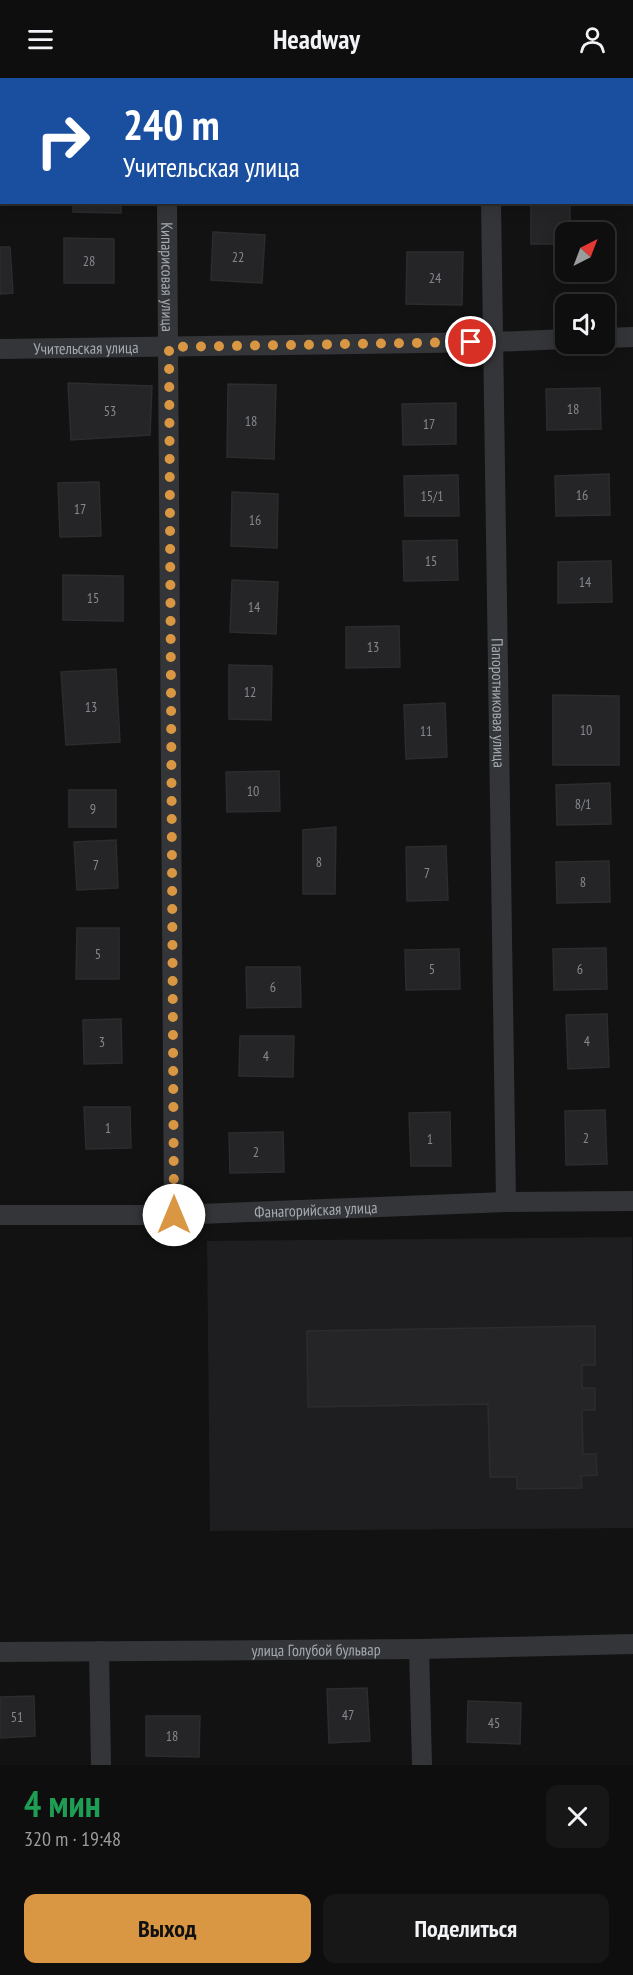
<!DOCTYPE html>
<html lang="ru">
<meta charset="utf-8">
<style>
body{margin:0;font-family:"PT Sans Narrow",sans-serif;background:#171717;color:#f1f3f6;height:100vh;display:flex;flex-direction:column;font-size:22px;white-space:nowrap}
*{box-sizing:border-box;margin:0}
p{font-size:20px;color:#9b9c9e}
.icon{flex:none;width:33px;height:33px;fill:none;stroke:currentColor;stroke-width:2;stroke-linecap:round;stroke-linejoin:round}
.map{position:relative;height:1687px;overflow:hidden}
.panel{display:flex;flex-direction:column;background:#0e0e0e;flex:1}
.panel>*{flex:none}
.guide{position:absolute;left:0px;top:0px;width:633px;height:126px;box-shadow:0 3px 15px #0003,0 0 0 2px #2e2e2e;background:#1a4fa0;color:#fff;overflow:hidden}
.needle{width:39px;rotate:42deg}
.fabs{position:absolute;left:555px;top:144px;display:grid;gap:12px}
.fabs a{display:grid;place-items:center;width:60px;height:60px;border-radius:12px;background:#0e0e0e;box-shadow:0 3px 15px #0003,0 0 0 2px #2e2e2e;font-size:30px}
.pin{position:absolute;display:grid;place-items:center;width:51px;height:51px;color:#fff;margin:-26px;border:3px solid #fff;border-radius:50%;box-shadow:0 2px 6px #0007}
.me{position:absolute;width:66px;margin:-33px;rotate:0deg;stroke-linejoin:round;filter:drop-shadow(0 0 4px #0008)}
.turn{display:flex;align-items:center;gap:21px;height:126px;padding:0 24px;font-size:27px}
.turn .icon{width:78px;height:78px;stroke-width:2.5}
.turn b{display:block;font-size:42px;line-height:51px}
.round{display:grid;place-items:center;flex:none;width:63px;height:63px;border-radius:12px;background:#171717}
.summary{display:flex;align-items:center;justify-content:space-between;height:102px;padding:0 24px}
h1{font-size:36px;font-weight:600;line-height:45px;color:#1e9e55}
.button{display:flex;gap:12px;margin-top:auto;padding:12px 24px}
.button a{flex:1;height:69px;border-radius:12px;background:#da9743;color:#111;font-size:24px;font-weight:600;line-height:69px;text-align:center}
.button a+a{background:#171717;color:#f1f3f6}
header{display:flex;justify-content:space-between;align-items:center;height:78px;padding:0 24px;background:#0e0e0e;font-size:27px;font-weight:600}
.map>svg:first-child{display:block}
</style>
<header><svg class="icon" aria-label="menu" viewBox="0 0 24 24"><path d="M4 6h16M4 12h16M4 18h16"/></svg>Headway<svg class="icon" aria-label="person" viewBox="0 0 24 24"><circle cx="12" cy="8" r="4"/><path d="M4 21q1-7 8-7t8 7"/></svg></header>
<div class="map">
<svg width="633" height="1687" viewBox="0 0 633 1687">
<rect width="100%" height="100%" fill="#121213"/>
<path fill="#1e1e20" d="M632,1159L633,1450L210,1453L207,1163Z"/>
<path fill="#252527" stroke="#2c2c2f" stroke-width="1.5" d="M73,124H121V135L73,134Z
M531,124H570V154H566V166H531Z
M213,154L265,157L262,205L211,202Z
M64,160L114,161V205H64Z
M0,169H10L13,215L0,216Z
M407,174H463L462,227L406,226Z
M68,305L152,308L150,357L71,362Z
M228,306L276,307L274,381L227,379Z
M600,310L601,351L547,352L546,311Z
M456,325V366L403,367L402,326Z
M609,396L610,437L556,438L555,398Z
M458,397L459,438H405L404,398Z
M99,404L101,458L60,459L58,405Z
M232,414L278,416L277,470L231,468Z
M457,462L458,502L404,503L403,463Z
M611,483L612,524L558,525V484Z
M63,497L123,498V543L63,542Z
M232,502L278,504L276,556L230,554Z
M399,548L400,589L346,590V549Z
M229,587L272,588L271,642L229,641Z
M116,591L120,664L66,667L61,594Z
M553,617L619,618V687H553Z
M445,625L447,679L406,681L404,627Z
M279,693L280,733L227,734L226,694Z
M610,705L611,746L557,747L556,707Z
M69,712H116V749H69Z
M336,749L335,816H303V752Z
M116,762L118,810L77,812L74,764Z
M446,768L448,822L407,823L406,769Z
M609,783L610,824L557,825L556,784Z
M77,850H119V901H76Z
M606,870L607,911L554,912L553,871Z
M459,871L460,911L406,912L405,872Z
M246,889H300L301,929L247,930Z
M607,936L609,989L568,991L566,937Z
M121,941L122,985L84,986L83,942Z
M240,958H294L293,999L239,998Z
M84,1029H130L131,1070L86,1071Z
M605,1032L607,1086L566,1087L565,1033Z
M450,1034L451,1088H411L409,1035Z
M283,1054L284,1094L230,1095L229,1055Z
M595,1248V1287H582V1310H595V1332H582L583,1376H596L597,1397L581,1398L582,1410L517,1411V1399H490L488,1326L308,1329L307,1253Z
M367,1610L370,1663L329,1665L327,1611Z
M34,1618L35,1658L0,1660V1619Z
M468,1623L521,1625L520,1666L467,1664Z
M146,1638H200L199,1679L146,1678Z"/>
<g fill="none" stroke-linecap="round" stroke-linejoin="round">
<g stroke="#333538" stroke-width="20">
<path d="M165,0V2"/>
<path d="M489,0V2"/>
<path id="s1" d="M167,124L174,1137"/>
<path id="s2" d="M491,124L506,1124"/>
<path d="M604,260L633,259"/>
<path id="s3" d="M0,271L494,264L566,261"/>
<path id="s4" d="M0,1137H174L506,1124L633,1123"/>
<path d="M419,1571L422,1687"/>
<path d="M99,1573L101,1687"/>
<path id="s5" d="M0,1574L419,1571L633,1566"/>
</g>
</g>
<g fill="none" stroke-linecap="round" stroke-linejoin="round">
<path stroke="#da9743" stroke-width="10" stroke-dasharray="0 18" d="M174,1137L169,269L471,264"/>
</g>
<g text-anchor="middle" stroke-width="6" stroke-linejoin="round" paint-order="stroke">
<g font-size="14" fill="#84888e">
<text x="238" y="184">22</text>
<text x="89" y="188">28</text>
<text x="435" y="205">24</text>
<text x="573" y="336">18</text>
<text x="110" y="338">53</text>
<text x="251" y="348">18</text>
<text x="429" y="351">17</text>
<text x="582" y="422">16</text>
<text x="432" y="423">15/1</text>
<text x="80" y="436">17</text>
<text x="255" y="447">16</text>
<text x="431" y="488">15</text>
<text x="585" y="509">14</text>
<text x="93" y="525">15</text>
<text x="254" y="534">14</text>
<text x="373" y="574">13</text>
<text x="250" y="619">12</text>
<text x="91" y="634">13</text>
<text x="586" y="657">10</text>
<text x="426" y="658">11</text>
<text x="253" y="718">10</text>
<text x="583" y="731">8/1</text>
<text x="93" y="736">9</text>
<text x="319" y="789">8</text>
<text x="96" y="792">7</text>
<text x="427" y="800">7</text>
<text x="583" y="809">8</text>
<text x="98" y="881">5</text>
<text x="432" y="896">5</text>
<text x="580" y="896">6</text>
<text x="273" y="914">6</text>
<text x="587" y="968">4</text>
<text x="102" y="969">3</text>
<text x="266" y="983">4</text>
<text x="108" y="1055">1</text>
<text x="586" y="1065">2</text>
<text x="430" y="1066">1</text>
<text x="256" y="1079">2</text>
<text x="348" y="1642">47</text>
<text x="17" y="1644">51</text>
<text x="494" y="1650">45</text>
<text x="172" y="1663">18</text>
</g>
<g font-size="16" fill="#a5aab2" stroke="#0d0d0e">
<text dy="6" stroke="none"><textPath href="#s1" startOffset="75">Кипарисовая улица</textPath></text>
<text dy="6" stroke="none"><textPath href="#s3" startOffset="86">Учительская улица</textPath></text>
<text dy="6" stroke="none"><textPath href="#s2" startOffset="501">Папоротниковая улица</textPath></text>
<text dy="6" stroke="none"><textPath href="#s4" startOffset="316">Фанагорийская улица</textPath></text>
<text dy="6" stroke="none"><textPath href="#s5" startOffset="316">улица Голубой бульвар</textPath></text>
</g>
</g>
</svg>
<div class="fabs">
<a><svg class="needle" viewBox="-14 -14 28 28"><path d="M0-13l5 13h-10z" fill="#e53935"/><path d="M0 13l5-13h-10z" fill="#9b9c9e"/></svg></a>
<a><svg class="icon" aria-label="sound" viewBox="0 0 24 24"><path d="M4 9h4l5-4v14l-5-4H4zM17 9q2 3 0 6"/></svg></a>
</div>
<div class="pin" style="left:471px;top:264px;background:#d93025"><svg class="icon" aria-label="arrive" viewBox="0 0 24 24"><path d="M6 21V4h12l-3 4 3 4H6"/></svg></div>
<svg class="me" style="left:174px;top:1137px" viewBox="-20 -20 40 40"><circle r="19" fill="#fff"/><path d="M0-13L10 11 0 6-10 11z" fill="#da9743"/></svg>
<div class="guide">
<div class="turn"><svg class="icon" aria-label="right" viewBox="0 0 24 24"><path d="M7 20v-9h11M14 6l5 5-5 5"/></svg><div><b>240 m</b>Учительская улица</div></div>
</div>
</div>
<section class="panel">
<div class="summary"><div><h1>4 мин</h1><p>320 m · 19:48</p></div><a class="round"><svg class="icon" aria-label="close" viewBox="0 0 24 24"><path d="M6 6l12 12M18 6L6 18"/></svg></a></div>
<div class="button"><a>Выход</a><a>Поделиться</a></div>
</section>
